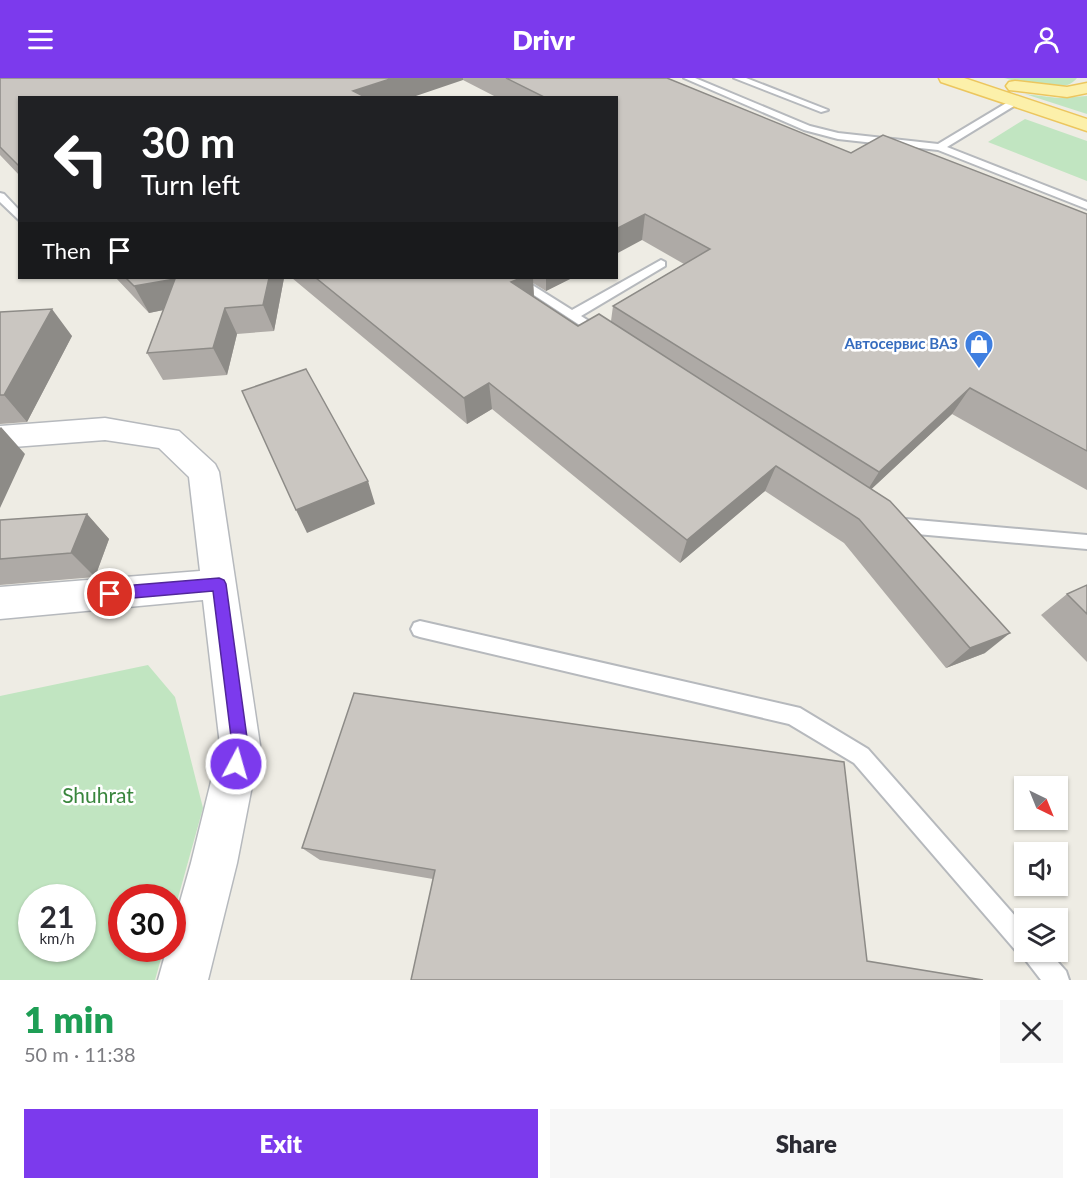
<!DOCTYPE html>
<meta charset="utf-8">
<style>
body{margin:0;font-family:Lato,sans-serif;background:#f7f7f7;color:#2b2b33;height:100vh;display:flex;flex-direction:column;font-size:22px;white-space:nowrap}
*{box-sizing:border-box;margin:0}
p{font-size:20px;color:#7c7c81}
.icon{flex:none;width:33px;height:33px;fill:none;stroke:currentColor;stroke-width:2;stroke-linecap:round;stroke-linejoin:round}
.map{position:relative;height:902px;overflow:hidden}
.drawer{display:flex;flex-direction:column;background:#fff;flex:1}
.drawer>*{flex:none}
.guide{position:absolute;left:18px;top:18px;width:600px;height:183px;border-radius:0px;box-shadow:0 2px 4px #0004;background:#202124;color:#fff;overflow:hidden}
.needle{width:39px;rotate:137deg}
.tools{position:absolute;left:1014px;top:698px;display:grid;gap:12px}
.tools a{display:grid;place-items:center;width:54px;height:54px;border-radius:0px;background:#fff;box-shadow:0 2px 4px #0004;font-size:30px}
.speed{position:absolute;left:18px;top:806px;display:flex;gap:12px;font-size:30px;font-weight:700;text-align:center}
.speed>*{display:grid;place-content:center;width:78px;height:78px;border-radius:50%;background:#fff;box-shadow:0 2px 4px #0004;line-height:1}
.speed small{font-size:15px;font-weight:400}
.speed .limit{border:9px solid #d22;background:#fff;color:#111}
.pin{position:absolute;display:grid;place-items:center;width:51px;height:51px;color:#fff;margin:-26px;border:3px solid #fff;border-radius:50%;box-shadow:0 2px 6px #0007}
.me{position:absolute;width:66px;margin:-33px;rotate:6deg;stroke-linejoin:round;filter:drop-shadow(0 0 4px #0008)}
.turn{display:flex;align-items:center;gap:21px;height:126px;padding:0 24px;font-size:27px}
.turn .icon{width:78px;height:78px;stroke-width:2.5}
.turn b{display:block;font-size:42px;line-height:51px}
.then{display:flex;align-items:center;height:57px;padding:0 24px;background:#0003;gap:12px;font-size:22px}
.round{display:grid;place-items:center;flex:none;width:63px;height:63px;border-radius:0px;background:#f7f7f7}
.overview{display:flex;align-items:center;justify-content:space-between;height:102px;padding:0 24px}
h1{font-size:36px;font-weight:800;line-height:45px;color:#1e9e55}
.primary-button{display:flex;gap:12px;margin-top:auto;padding:12px 24px}
.primary-button a{flex:1;height:69px;border-radius:0px;background:#7c3aed;color:#fff;font-size:24px;font-weight:800;line-height:69px;text-align:center}
.primary-button a+a{background:#f7f7f7;color:#2b2b33}
header{display:flex;justify-content:space-between;align-items:center;height:78px;padding:0 24px;background:#7c3aed;color:#fff;font-size:27px;font-weight:800}
.map>svg:first-child{display:block}
</style>
<header><svg class="icon" aria-label="menu" viewBox="0 0 24 24"><path d="M4 6h16M4 12h16M4 18h16"/></svg>Drivr<svg class="icon" aria-label="person" viewBox="0 0 24 24"><circle cx="12" cy="8" r="4"/><path d="M4 21q1-7 8-7t8 7"/></svg></header>
<div class="map">
<svg width="1087" height="902" viewBox="0 0 1087 902">
<rect width="100%" height="100%" fill="#eeece4"/>
<path fill="#c1e5c1" fill-rule="evenodd" d="M1004,0H1077C1064,18 1022,5 1004,0Z
M1025,16L1058,20L1087,18V36Z
M1025,41L1087,63V103L988,64Z
M148,587L175,619L203,730L173,838L172,819H122V870H164L155,902H0V618ZM32,819H82V870H32Z"/>
<g fill="none" stroke-linecap="round" stroke-linejoin="round">
<g stroke="#b6b9bd" stroke-width="4">
<path id="service" d="M684,0H695L810,48L838,55L938,66L1013,21H1019V25L947,69L1087,124V131L938,72L838,61L804,52Z
M734,0H746L828,32L821,34Z
M0,115L4,116L20,133V143L0,124Z
M661,182L665,184V188L581,238L606,254L608,257L601,261L508,200H521L572,232Z
M894,440L1087,457V471L894,454L888,452L886,447L888,442Z
M420,543L800,630L868,671L1024,848V873H1048L1066,893L1069,902H1041L1021,876L1016,873L854,685L789,646L420,559L414,557L411,551L414,545Z"/>
</g>
<g stroke="#b6b9bd" stroke-width="3">
<path id="minor" d="M105,340L179,353L215,386L219,394L260,667L237,785L208,902H158L167,870H172V852L191,785L220,667L203,522L0,541V509L200,493L189,399L159,370L105,362L0,370V348Z"/>
</g>
<g stroke="#ecc65e" stroke-width="3">
<path id="primary" d="M939,0H964L1087,41V53L941,4Z
M1015,3L1067,9L1087,5V15L1067,19L1009,12L1006,8L1009,4Z"/>
</g>
<use href="#service" fill="#fff" fill-rule="evenodd"/>
<use href="#minor" fill="#fff" fill-rule="evenodd"/>
<use href="#primary" fill="#fcf0aa" fill-rule="evenodd"/>
</g>
<path fill="#aeaaa6" d="M0,0H667L851,75L1087,136V412L952,336L871,411L985,575L946,590L844,465L765,413L680,485L492,331L467,346L292,200H572L546,213L533,205L534,219L578,248L611,243L613,228L684,186L642,162L616,20H498L463,2L20,20V98L0,77Z
M116,200H284L274,253L237,256L227,297L163,302L147,275L163,232L149,235Z
M0,234L72,258L27,344L0,346Z
M87,436L109,461L95,499L0,507V442Z
M1087,507V584L1041,537L1067,516Z
M844,684L411,902L433,801L320,782L302,770Z"/>
<path fill="#8d8b87" d="M393,0H463V2L410,20H355L353,13Z
M645,136L642,162L616,176V151Z
M269,200H284L274,253L263,227Z
M521,200H533L534,220L511,204Z
M546,200H572L546,213Z
M175,201L188,227L149,235L134,208Z
M225,230L237,256L227,297L213,270Z
M52,231L72,258L27,344L4,317Z
M489,305L492,331L467,346L464,320Z
M970,310L952,336L863,419L879,394Z
M1,349L25,376L0,430V350Z
M776,388L765,413L680,485L687,462Z
M368,403L375,426L307,455L296,432Z
M87,436L109,461L95,499L71,475Z
M1010,555L985,575L946,590L970,570Z"/>
<path fill="#cac6c1" stroke="#8d8b87" stroke-width="1.5" d="M0,0H393L353,13L367,20H20V89L0,69Z
M506,0H667L851,75L883,57L1087,136V373L970,310L879,394L613,228L710,171L645,136L616,151V20H546Z
M126,200H269L263,227L225,230L213,270L147,275L175,201L134,208Z
M316,200H521L511,204L578,248L599,236L890,423L1010,555L970,570L859,441L776,388L687,462L489,305L464,320Z
M52,231L4,317H0V234Z
M306,291L368,403L296,432L242,313Z
M87,436L71,475L0,481V442Z
M1087,507V536L1067,516Z
M354,615L844,684L867,883L983,902H411L435,792L302,770Z"/>
<path fill="#7c3aed" stroke="#51269a" stroke-width="1.5" d="M219,500L224,502L226,506L248,667L242,692L236,695L230,692L227,686L232,667L213,513L110,522L104,520L102,516L104,511L110,509Z"/>
<defs>
<g id="shop-pin" transform="scale(1.5)"><path d="M0 17L-7.5 6A9.5 9.5 0 1 1 7.5 6Z" fill="#3f7fe0" stroke="#fff"/><path d="M-5-2.5h2.3a2.7 3.5 0 0 1 5.4 0H5L5.5 6h-11ZM-1.5-2.5h3a1.5 2.3 0 0 0-3 0Z" fill="#fff"/></g>
</defs>
<g fill-rule="evenodd">
<use href="#shop-pin" x="979" y="266"/>
</g>
<g text-anchor="middle" stroke-width="5" stroke-linejoin="round" paint-order="stroke">
<g font-size="15" font-weight="bold" fill="#366cbe" stroke="#fff" text-anchor="end">
<text x="958" y="271">Автосервис ВАЗ</text>
</g>
<g font-size="21" fill="#39863d" stroke="#fff">
<text x="98" y="725">Shuhrat</text>
</g>
</g>
</svg>
<div class="tools">
<a><svg class="needle" viewBox="-14 -14 28 28"><path d="M0-13l5 13h-10z" fill="#e53935"/><path d="M0 13l5-13h-10z" fill="#7c7c81"/></svg></a>
<a><svg class="icon" aria-label="sound" viewBox="0 0 24 24"><path d="M4 9h4l5-4v14l-5-4H4zM17 9q2 3 0 6"/></svg></a>
<a><svg class="icon" aria-label="layers" viewBox="0 0 24 24"><path d="M12 4l9 5-9 5-9-5zM3 14l9 5 9-5"/></svg></a>
</div>
<div class="speed"><div>21<small>km/h</small></div><div class="limit">30</div></div>
<div class="pin" style="left:110px;top:516px;background:#d93025"><svg class="icon" aria-label="arrive" viewBox="0 0 24 24"><path d="M6 21V4h12l-3 4 3 4H6"/></svg></div>
<svg class="me" style="left:236px;top:686px" viewBox="-20 -20 40 40"><circle r="17" fill="#7c3aed" stroke="#fff" stroke-width="3"/><path d="M0-11L8 9 0 5-8 9z" fill="#fff"/></svg>
<div class="guide">
<div class="turn"><svg class="icon" aria-label="left" viewBox="0 0 24 24"><path d="M17 20v-9H6M10 6l-5 5 5 5"/></svg><div><b>30 m</b>Turn left</div></div>
<div class="then">Then<svg class="icon" aria-label="arrive" viewBox="0 0 24 24"><path d="M6 21V4h12l-3 4 3 4H6"/></svg></div>
</div>
</div>
<section class="drawer">
<div class="overview"><div><h1>1 min</h1><p>50 m · 11:38</p></div><a class="round"><svg class="icon" aria-label="close" viewBox="0 0 24 24"><path d="M6 6l12 12M18 6L6 18"/></svg></a></div>
<div class="primary-button"><a>Exit</a><a>Share</a></div>
</section>
